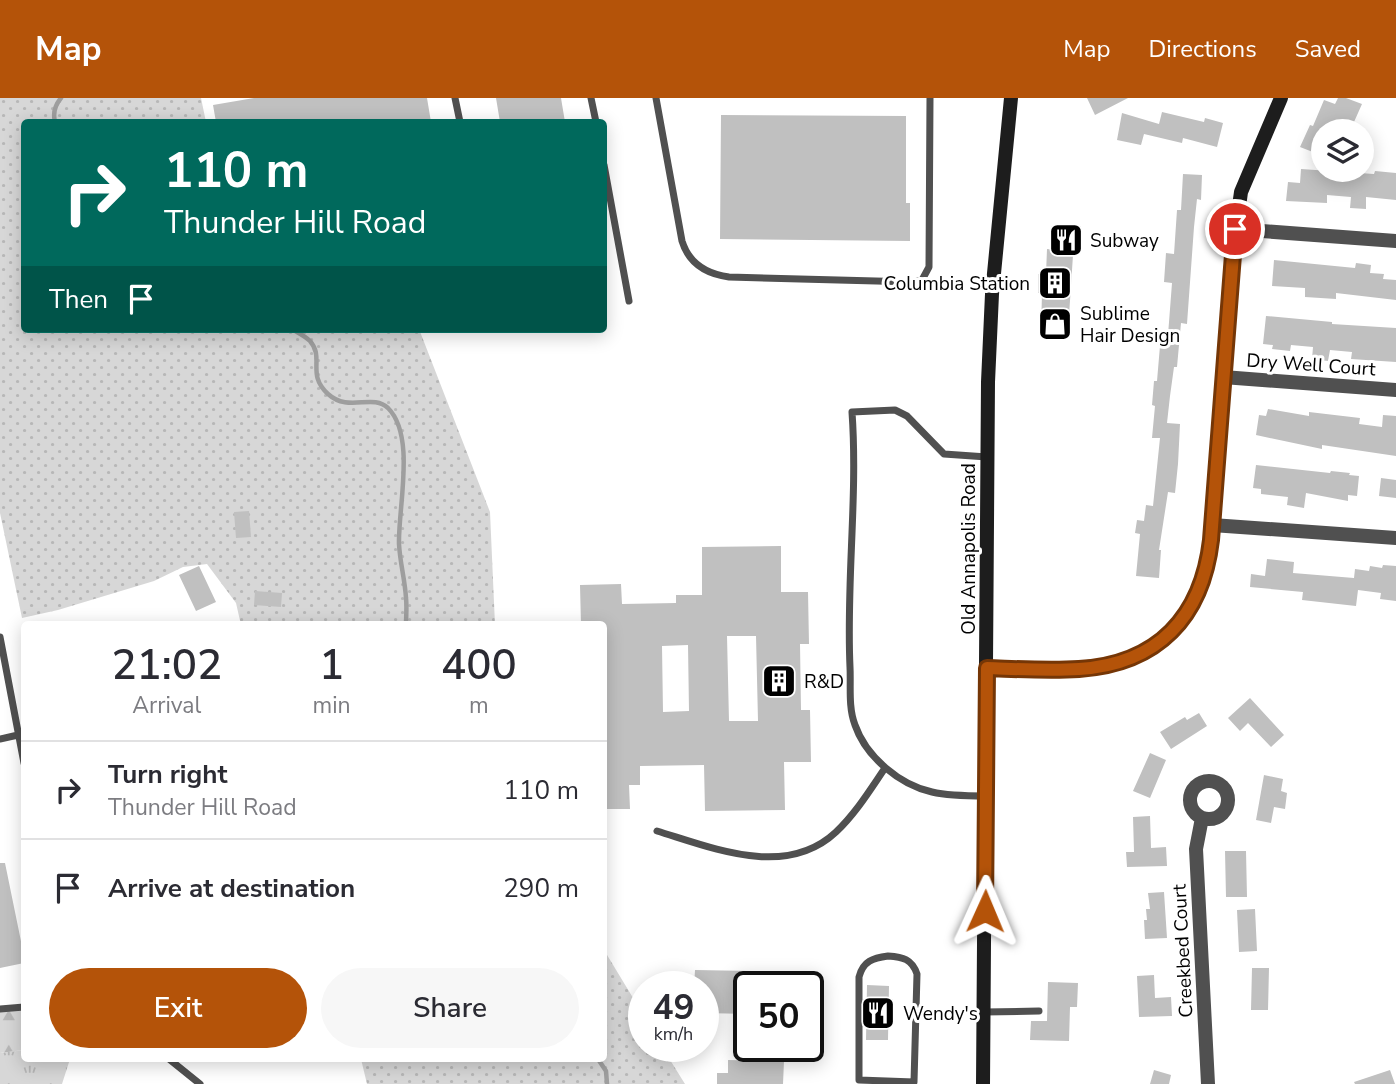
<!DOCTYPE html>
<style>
body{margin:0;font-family:"Nunito Sans",sans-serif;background:#f7f7f7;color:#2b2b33;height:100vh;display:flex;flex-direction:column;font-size:26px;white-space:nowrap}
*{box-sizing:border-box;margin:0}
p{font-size:23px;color:#7c7c81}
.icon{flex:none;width:38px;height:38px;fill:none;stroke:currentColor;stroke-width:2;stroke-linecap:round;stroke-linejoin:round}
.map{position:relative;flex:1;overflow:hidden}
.side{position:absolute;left:21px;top:523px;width:586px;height:441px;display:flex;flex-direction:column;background:#fff;border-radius:7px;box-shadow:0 4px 18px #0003}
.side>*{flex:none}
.top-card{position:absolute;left:21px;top:21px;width:586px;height:214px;border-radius:7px;box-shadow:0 4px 18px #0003;background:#00695c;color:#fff;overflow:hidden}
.buttons{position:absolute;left:1311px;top:21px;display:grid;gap:14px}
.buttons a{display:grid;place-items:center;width:63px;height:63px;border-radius:50%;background:#fff;box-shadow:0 4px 18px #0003;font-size:35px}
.speed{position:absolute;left:628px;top:873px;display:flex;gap:14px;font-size:35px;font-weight:700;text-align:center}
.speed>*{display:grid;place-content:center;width:91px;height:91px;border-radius:50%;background:#fff;box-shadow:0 4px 18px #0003;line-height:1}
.speed small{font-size:18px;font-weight:400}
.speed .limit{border:4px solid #111;border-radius:10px;background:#fff;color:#111}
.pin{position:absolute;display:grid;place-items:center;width:60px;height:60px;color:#fff;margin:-30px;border:4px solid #fff;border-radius:50%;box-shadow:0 2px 7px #0007}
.me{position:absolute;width:77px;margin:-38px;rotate:1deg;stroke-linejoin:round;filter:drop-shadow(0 0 5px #0008)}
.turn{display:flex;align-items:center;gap:24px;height:147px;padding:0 28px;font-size:32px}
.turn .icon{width:91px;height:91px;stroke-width:2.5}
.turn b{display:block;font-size:49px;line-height:60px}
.then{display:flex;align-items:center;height:66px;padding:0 28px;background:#0003;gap:14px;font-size:26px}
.eta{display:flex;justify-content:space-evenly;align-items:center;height:119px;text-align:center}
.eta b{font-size:42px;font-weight:600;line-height:49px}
.cta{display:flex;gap:14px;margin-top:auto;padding:14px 28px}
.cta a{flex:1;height:80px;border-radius:42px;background:#b45309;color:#fff;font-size:28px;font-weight:600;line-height:80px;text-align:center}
.cta a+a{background:#f7f7f7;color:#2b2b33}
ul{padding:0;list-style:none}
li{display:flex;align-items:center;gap:21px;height:98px;padding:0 28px;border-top:2px solid #e1e1e2}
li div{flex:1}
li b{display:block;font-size:26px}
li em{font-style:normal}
header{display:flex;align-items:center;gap:42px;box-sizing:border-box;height:98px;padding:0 35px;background:#b45309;color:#fff}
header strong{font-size:33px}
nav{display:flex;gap:38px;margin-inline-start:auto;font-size:24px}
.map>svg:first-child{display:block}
</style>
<header>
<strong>Map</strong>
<nav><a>Map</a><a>Directions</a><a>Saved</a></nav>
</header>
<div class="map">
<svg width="1396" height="986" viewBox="0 0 1396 986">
<defs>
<pattern id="grass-tufts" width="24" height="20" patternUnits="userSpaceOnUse" patternTransform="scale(1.75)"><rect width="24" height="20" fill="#d7d7d7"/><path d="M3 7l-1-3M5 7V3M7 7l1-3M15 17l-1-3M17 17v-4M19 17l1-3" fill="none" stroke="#b7b7b7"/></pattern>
<pattern id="forest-firs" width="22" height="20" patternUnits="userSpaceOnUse" patternTransform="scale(1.75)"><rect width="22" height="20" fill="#d7d7d7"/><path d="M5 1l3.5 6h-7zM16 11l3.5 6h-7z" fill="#b7b7b7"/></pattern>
<pattern id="park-dots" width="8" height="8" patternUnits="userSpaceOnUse" patternTransform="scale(1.75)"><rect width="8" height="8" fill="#d7d7d7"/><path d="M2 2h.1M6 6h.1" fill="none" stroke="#b7b7b7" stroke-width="1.8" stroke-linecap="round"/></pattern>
</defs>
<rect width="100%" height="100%" fill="#fff"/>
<path fill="url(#grass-tufts)" d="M24,952V961H70L62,986H0V955Z"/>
<path fill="url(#forest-firs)" d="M24,909V952L0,955V911Z"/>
<path fill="url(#park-dots)" d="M0,0H201L206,24H24V231H419L490,414L495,527H241L236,505L207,466L183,469L154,483L58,512L22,520L0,415Z
M604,852L644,918V948L662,949L685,986H367L361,961H604Z"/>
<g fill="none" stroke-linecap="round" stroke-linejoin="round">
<path stroke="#9e9e9e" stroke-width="4.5" d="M55,24C53,16 55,7 61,0
M292,231C298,235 305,238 310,243C325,260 306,276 328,296C349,315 372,295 388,310C416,338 398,409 399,446C400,465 405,482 406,500C407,509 406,518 406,527
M598,961L606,973L607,986"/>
</g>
<path fill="#c0c0c0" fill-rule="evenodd" d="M254,0H427L431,24H216L213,7Z
M496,0H561L565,24H500Z
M1087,0H1128L1095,17Z
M1338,0H1346L1362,6L1350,33H1323V58L1300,49L1310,27L1313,28L1324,2L1335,6Z
M1162,14L1204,24L1205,20L1223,25L1217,49L1183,40L1182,45L1144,36L1141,47L1117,42L1122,15L1159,26Z
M721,17L906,18V105H910V143L720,141Z
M1301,71L1374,76L1375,73L1396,75V102L1366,99V111L1350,110L1351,99L1327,97V105L1286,103L1288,84L1300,85Z
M1183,76L1202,77L1201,102L1197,101L1194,129L1187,226L1181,225L1177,269H1174L1170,298L1167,325L1180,326L1178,366L1175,395L1168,394L1159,452H1161L1159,480L1136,478L1140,436L1135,435L1137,422L1144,423L1146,407L1153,408L1160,340H1152L1155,308L1152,307L1154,283H1157L1161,236L1168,237L1172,185L1164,184L1166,155L1174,156L1177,112H1181Z
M1057,130L1080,131L1079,157H1073L1068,233L1041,232L1042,195H1038V176H1046L1047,151L1057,152Z
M1274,162L1355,170L1356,165L1371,167L1370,175L1384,176L1383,181L1396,182V202L1336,195V201L1305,199V190L1272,188Z
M1266,218L1332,224V226L1396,230V264L1351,261L1352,254L1330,252L1328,263L1312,261L1313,249L1291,247L1290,253L1272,251L1273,247L1263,246Z
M1268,311L1309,318V314L1360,320L1359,326L1382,329L1383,317L1396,318V358L1322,347V351L1256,337L1259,317L1266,318Z
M1256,367L1330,375L1331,373L1350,375L1349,377L1359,378L1357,398L1348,397V403L1306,395L1304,410L1287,407L1288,399L1261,396V391L1253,390Z
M1381,380L1396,382V400L1379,398Z
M249,413L251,439L236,440L234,414Z
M781,448V494H808L809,546H800L801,612H810L811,664H784L785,712L705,713L704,667L640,668V687H629L630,711H604V527H581L580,487L621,486L622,506L676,505V497H702V449ZM727,538H756L758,623H729ZM688,547L689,613L663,614L662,548Z
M1267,461L1294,464L1293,475L1354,480L1355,471L1369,473L1370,468L1382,470L1383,467L1396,468V503L1380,501L1381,495L1358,492L1356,508L1302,502L1303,494L1250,489L1251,476L1265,478Z
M199,468L216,504L196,513L179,477Z
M255,493L282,495L281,509L254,507Z
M1250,600L1284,637L1271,649L1248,625L1240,633L1228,620Z
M1199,615L1207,628L1171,651L1160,634L1185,619L1187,622Z
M1150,655L1166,662L1150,700L1133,693Z
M1264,677L1283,681L1281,693L1287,695L1285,711L1274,709L1271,725L1256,722Z
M1150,718L1151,750L1166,749L1167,768L1127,769L1126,754H1134L1133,719Z
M1225,753H1246L1247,799H1226Z
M0,765H5L24,858V865L0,870Z
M1164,794L1167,840L1145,841L1144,822H1147L1146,811H1150L1148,795Z
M1255,811L1257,853L1239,854L1237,812Z
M1252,870H1269L1268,912H1251Z
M695,872L752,873V889H749V916L704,915V889H694Z
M1154,877L1155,900L1171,899L1172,918L1139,919L1137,878Z
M1048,884L1078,885L1077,909H1070L1069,943L1030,942L1031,923H1047Z
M867,887L889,888L888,942H866Z
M728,962L784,963L783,986H717V975H728Z
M1154,972L1171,977L1169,986H1150Z
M1390,972L1395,986H1355L1354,984Z"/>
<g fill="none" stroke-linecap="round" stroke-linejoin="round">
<path stroke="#505050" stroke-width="7" d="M455,0L460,24
M591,0L596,24
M656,0L682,143C689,166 707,176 729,179L914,184L922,182L929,169L930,0
M604,67L629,203
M0,539L24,665
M0,641L18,637
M985,698C968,698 949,698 932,694C900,687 866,659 855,627C848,609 851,587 850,569C846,484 858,399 852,314L895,312L907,318L944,356L987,359
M657,733C713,750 786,781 836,734C856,715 870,692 885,670
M888,858C903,859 912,861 917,876L914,984L859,982V879C863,863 873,860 888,858Z
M0,911L24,909
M984,914L1039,913
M169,961L200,986"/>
<path stroke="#505050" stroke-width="14" d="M1235,131L1396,143
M1223,279L1396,292
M1212,427L1396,440
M1190 702a19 19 0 1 1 38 0a19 19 0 1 1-38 0Z
M1202,720L1196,751L1208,986"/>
<path stroke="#1d1d1d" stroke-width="14" d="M987,570C1094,571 1179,584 1209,456L1231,167L1241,94L1281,0
M983,986L988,284L992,196L1011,0"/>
</g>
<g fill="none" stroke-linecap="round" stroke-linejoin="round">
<g stroke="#753606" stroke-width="18">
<path id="route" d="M985,813L987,570C1017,571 1048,573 1079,571C1158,566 1202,519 1211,442L1235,131"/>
</g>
<use href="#route" stroke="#b45309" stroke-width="12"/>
</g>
<defs>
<g id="restaurant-square" transform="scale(1.75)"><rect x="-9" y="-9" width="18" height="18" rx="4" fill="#000" stroke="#fff"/><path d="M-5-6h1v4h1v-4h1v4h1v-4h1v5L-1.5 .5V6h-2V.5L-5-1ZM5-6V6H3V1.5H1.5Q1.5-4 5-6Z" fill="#fff"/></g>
<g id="building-square" transform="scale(1.75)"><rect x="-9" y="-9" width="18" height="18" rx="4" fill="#000" stroke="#fff"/><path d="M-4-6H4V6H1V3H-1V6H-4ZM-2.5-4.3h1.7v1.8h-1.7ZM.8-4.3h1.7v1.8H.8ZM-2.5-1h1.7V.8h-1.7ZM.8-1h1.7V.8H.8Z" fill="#fff"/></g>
<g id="shop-square" transform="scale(1.75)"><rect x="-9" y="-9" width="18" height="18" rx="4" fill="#000" stroke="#fff"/><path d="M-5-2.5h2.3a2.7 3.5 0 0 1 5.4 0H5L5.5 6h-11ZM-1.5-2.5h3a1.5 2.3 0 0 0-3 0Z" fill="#fff"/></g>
</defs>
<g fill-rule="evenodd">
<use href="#restaurant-square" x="1066" y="142"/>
<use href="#building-square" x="1055" y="185"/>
<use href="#shop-square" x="1055" y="226"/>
<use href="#building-square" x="779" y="583"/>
<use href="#restaurant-square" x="878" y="915"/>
</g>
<g text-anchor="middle" stroke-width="6" stroke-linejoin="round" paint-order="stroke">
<g font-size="19" fill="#000" stroke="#fff" text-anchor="start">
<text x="1090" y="149">Subway</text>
<text x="1030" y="192" text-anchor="end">Columbia Station</text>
<text x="1080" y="222">Sublime<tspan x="1080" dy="22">Hair Design</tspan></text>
<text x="804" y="590">R&amp;D</text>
<text x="903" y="922">Wendy's</text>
</g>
<g font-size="19" fill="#000" stroke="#fff">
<text transform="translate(1311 266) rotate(4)" y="7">Dry Well Court</text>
<text transform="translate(968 451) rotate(-90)" y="7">Old Annapolis Road</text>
<text transform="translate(1182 853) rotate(-93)" y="7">Creekbed Court</text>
</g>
</g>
</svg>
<div class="buttons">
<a><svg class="icon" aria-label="layers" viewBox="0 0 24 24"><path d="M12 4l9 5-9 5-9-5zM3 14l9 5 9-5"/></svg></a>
</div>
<div class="speed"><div>49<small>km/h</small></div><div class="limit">50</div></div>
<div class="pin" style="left:1235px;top:131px;background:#d93025"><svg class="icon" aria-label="arrive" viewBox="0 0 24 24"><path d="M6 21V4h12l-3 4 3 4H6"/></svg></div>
<svg class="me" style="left:985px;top:813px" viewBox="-20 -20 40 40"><path d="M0-17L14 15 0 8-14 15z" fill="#b45309" stroke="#fff" stroke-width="4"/></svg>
<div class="top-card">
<div class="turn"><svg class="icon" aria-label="right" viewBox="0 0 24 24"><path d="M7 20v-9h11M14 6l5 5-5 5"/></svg><div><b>110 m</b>Thunder Hill Road</div></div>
<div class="then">Then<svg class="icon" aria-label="arrive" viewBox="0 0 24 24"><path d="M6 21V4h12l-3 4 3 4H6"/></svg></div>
</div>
<section class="side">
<div class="eta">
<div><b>21:02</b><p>Arrival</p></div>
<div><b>1</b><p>min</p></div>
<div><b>400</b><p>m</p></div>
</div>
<ul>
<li><svg class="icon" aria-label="right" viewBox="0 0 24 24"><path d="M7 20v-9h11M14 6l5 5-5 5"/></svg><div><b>Turn right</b><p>Thunder Hill Road</p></div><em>110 m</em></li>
<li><svg class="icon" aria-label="arrive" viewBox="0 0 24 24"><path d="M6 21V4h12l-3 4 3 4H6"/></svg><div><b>Arrive at destination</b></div><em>290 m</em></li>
</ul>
<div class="cta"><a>Exit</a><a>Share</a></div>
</section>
</div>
